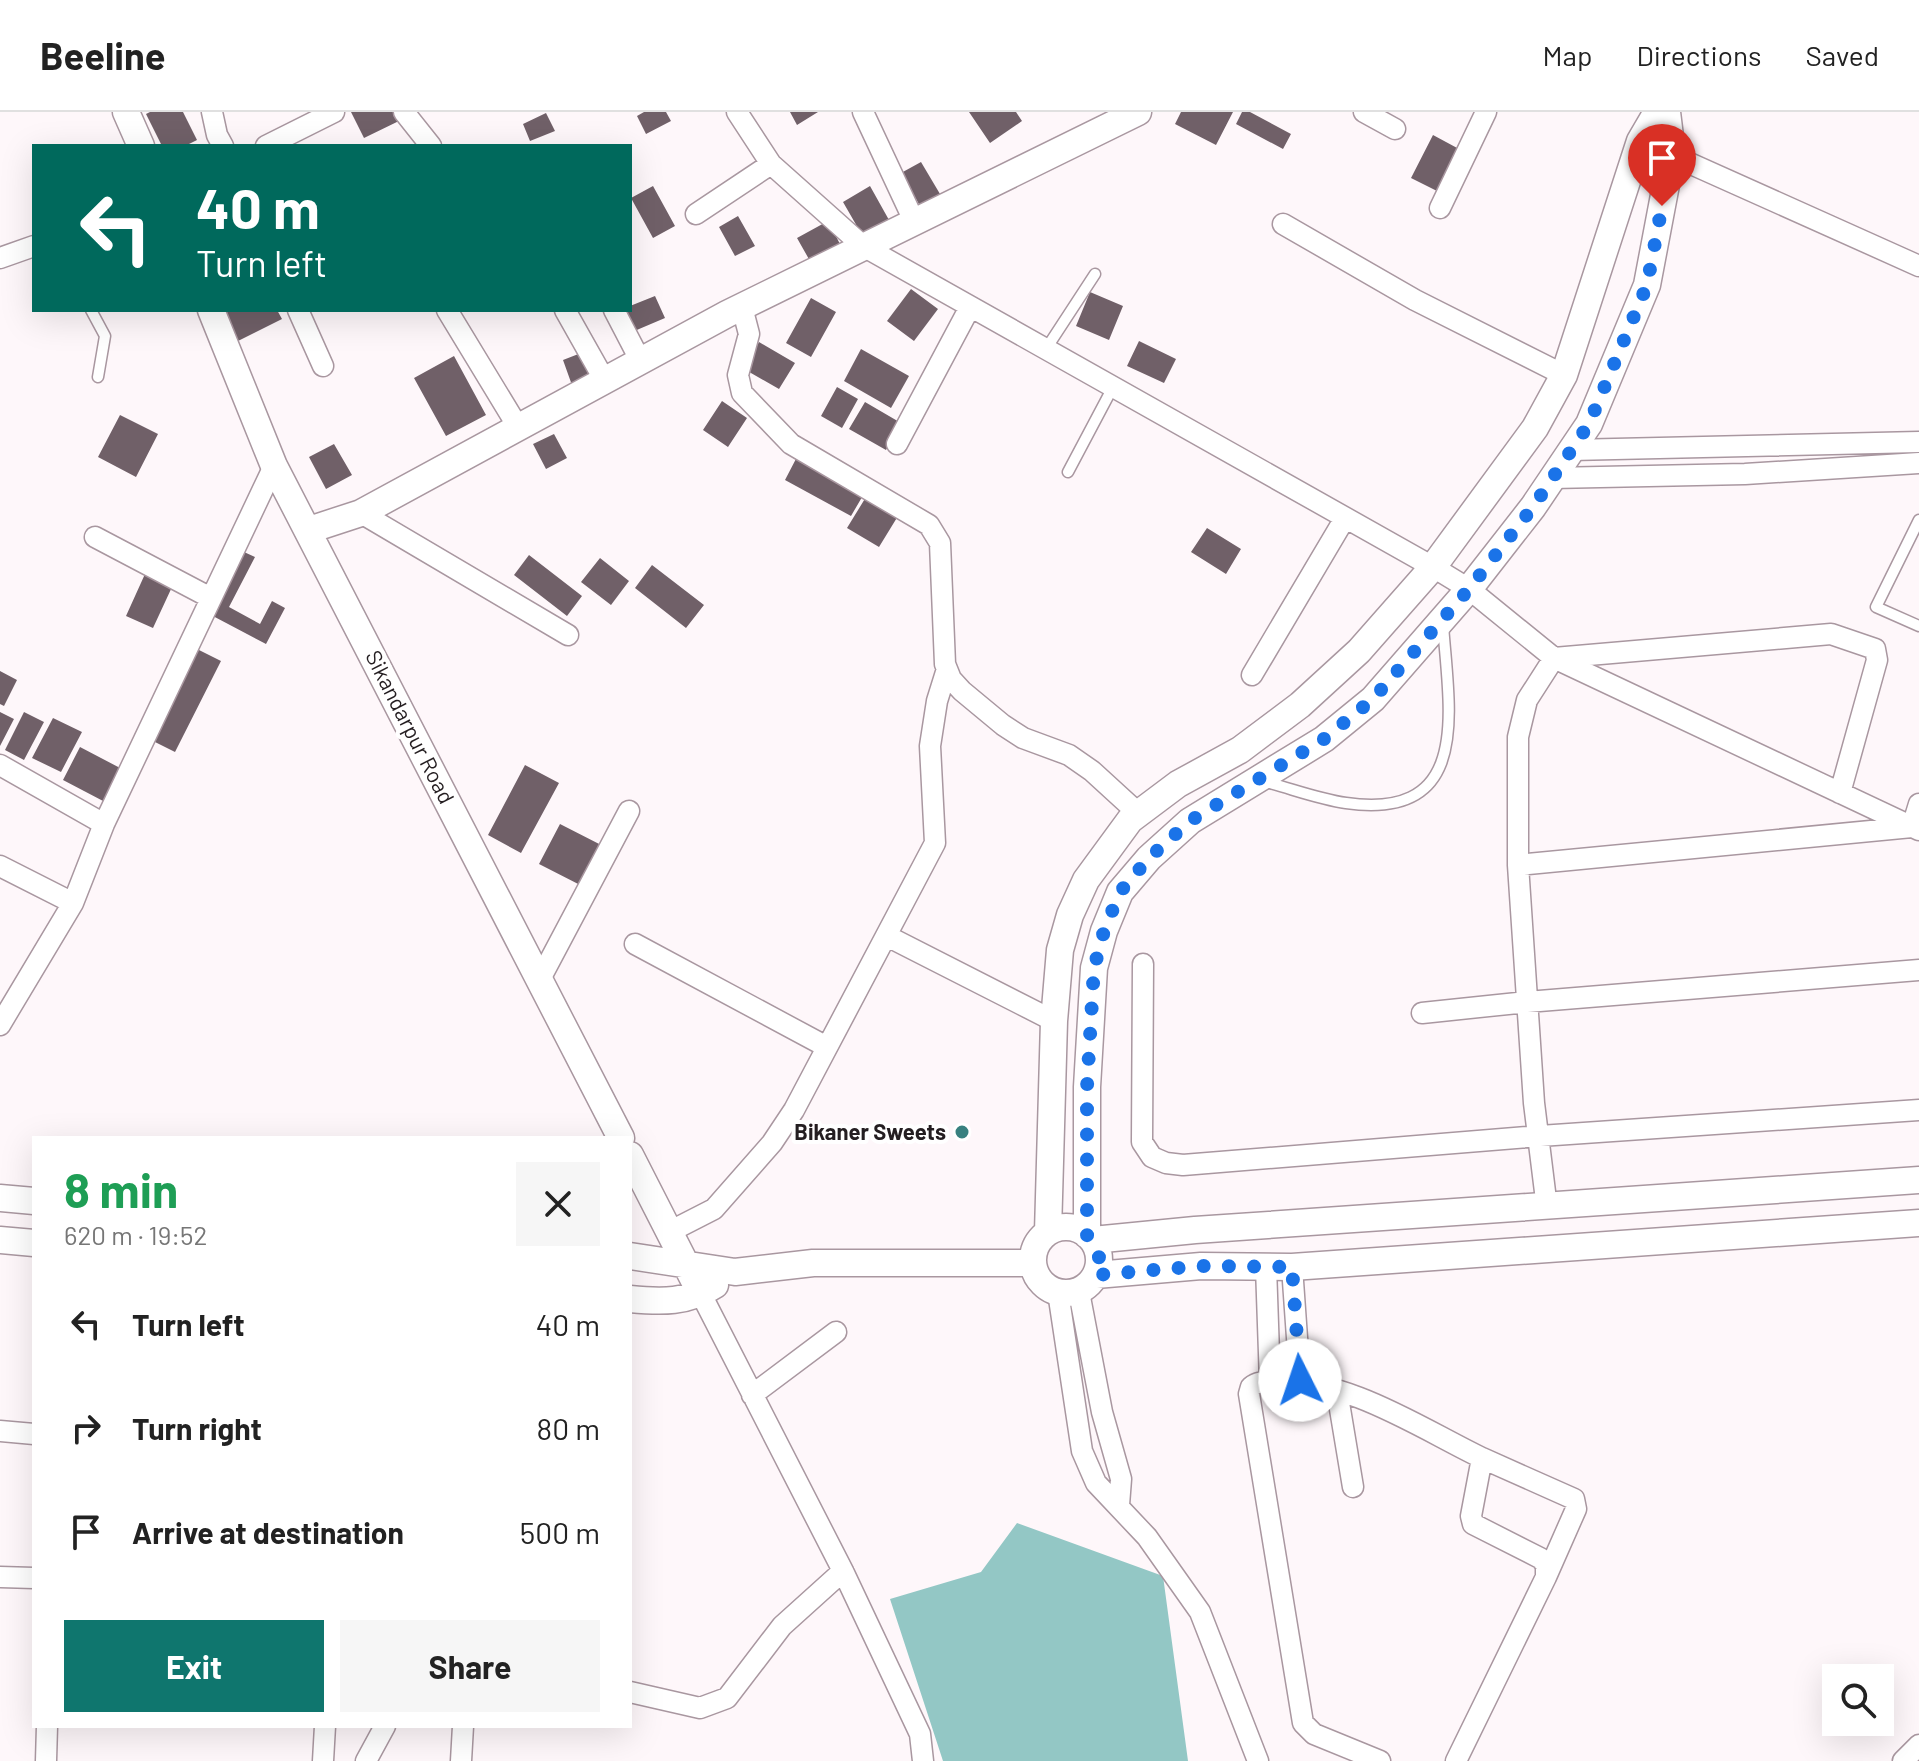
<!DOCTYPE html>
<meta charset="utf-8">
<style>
body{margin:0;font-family:Barlow,sans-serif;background:#f6f6f6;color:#222;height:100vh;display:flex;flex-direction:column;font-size:30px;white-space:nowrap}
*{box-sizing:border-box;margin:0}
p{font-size:26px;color:#767676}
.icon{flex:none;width:44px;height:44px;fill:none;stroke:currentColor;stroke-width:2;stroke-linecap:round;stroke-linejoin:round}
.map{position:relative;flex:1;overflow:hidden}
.panel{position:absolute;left:32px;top:1024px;width:600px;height:592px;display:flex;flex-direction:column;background:#fff;border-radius:0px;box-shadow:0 8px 32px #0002}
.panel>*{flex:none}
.banner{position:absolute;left:32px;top:32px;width:600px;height:168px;border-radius:0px;box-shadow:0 8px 32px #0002;background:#00695c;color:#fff;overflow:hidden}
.fabs{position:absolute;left:1822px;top:1552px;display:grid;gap:16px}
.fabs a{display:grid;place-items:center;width:72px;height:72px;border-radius:0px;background:#fff;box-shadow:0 8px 32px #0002;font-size:40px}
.pin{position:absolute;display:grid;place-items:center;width:68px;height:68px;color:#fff;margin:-82px -34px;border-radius:50% 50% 50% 0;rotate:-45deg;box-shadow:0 0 8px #0007}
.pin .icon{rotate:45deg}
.me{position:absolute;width:88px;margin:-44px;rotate:356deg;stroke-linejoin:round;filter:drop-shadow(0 0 6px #0008)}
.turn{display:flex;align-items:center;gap:28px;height:168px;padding:0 32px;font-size:36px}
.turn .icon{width:104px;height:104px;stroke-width:2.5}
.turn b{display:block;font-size:56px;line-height:68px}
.round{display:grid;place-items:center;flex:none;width:84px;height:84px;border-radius:0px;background:#f6f6f6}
.head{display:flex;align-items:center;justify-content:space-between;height:136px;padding:0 32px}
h1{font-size:48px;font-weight:700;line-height:60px;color:#1e9e55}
.action{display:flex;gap:16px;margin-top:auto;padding:16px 32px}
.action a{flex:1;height:92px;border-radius:0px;background:#0f766e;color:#fff;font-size:32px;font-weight:700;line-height:92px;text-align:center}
.action a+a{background:#f6f6f6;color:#222}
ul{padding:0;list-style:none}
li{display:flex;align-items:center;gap:24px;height:104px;padding:0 32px}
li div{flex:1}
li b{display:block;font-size:30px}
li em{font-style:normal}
header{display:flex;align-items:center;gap:48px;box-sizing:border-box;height:112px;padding:0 40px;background:#fff;border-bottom:2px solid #e0e0e0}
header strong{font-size:38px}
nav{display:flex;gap:44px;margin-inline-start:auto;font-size:28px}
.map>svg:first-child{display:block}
</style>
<header>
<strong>Beeline</strong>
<nav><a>Map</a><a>Directions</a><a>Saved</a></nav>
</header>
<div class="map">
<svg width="1919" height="1649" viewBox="0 0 1919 1649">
<rect width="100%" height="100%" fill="#fef7fa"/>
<path fill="#93c7c5" d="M1017,1411L1163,1464L1188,1649H943L890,1487L981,1460Z"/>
<path fill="#706068" d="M150,0H183L197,28L185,34H162L146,2Z
M351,0H396L401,8L364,26Z
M644,0H666L671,9L646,22L637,4Z
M790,0H818L797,13Z
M969,0H1016L1022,9L990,31Z
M1181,0H1233L1216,33L1175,12Z
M1242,0H1250L1291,22L1283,37L1236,12Z
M546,1L555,19L530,29L523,12Z
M1433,23L1459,37L1437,79L1411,66Z
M921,50L940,82L920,94L901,61Z
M653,74L675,114L653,126L631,86Z
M870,74L889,108L862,123L843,90Z
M738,104L755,134L735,144L719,115Z
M828,109L840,132L810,149L797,126Z
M911,177L938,197L914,229L887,209Z
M1090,180L1123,194L1109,228L1076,214Z
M655,184L665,206L632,220L623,198H630V194Z
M811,186L836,200L811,245L786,231Z
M231,198H277L282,207L234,231L220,203Z
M1139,229L1176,247L1164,271L1127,254Z
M759,230L795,251L779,277L744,257Z
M861,237L909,264L891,296L844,269Z
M581,241L591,269L573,276L563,248Z
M454,244L486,303L446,324L414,266Z
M837,275L858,287L842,316L821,304Z
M722,289L747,306L728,335L703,318Z
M865,290L901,311L886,338L849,317Z
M120,303L158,322L136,365L98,345Z
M554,322L567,346L546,357L533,332Z
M334,332L352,363L326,377L309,345Z
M798,343L865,380L851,404L785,368Z
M866,385L898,404L879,435L847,416Z
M1207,416L1241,437L1226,462L1191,440Z
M244,440L255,445L229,495L260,512L272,489L285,496L266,532L211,503Z
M529,443L582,484L567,504L514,463Z
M600,446L629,469L611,493L581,470Z
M652,453L704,493L686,516L635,476Z
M145,462L172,475L153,516L126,504Z
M195,536L221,549L175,640L149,627Z
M0,559L17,568L4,594L0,592Z
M0,600L14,607L0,634Z
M24,600L44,610L24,648L5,638Z
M53,606L82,620L61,660L32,646Z
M80,635L122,657L105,690L63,668Z
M525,653L559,671L521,741L488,723Z
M560,712L607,736L586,776L539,752Z"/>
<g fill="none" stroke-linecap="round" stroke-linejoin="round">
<g stroke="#a997a0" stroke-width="13">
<path id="service" d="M91,198L105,224L98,265
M1046,237L1095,162
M1068,360L1113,275
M1919,408L1876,495L1919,514
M1262,669C1290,676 1318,687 1346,691C1473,709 1449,598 1443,513"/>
</g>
<g stroke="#a997a0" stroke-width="23">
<path id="minor" d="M212,0L217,23L223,34
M404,0L431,34
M737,0L771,52L863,134L1433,455L1469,477L1554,546L1919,718
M863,0L915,111
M1364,0L1395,17
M1640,29L1919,154
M266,34L334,0
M1440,96L1486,0
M696,102L771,52
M1283,112L1415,188L1564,263
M0,146L34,134
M742,195L749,222L738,263L742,281L791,332L929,413L940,431L945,552L951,567L962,579L1003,613L1023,626L1069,643L1092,659L1139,702
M298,198L323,254
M447,198L518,315
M565,198L605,269
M614,198L640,248
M897,332L970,195
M1571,338L1919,330
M1552,366L1745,362L1919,351
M361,401L568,523
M95,425L209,485
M1252,563L1345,406
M0,653L104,712
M1518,753L1912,715L1919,692
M0,754L73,791
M887,824L1054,909
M635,832L827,935
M1143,852L1142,1030L1152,1045L1166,1051L1183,1053L1540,1024L1919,998
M539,869L629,699
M1422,901L1527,890L1919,858
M0,913L73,791L104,712L274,354
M1547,1096L1534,991L1518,753V625L1527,588L1554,546L1831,522L1875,537L1877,548L1840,681
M669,1120L714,1097L772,1031L794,998L935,731L930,634L937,589L947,557
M1266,1155L1270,1270
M1292,1155L1300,1268
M1058,1180L1082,1339L1096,1371L1147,1425L1200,1500L1258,1649
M1079,1180L1102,1300L1121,1367L1119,1393
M701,1182L843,1459L920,1622L923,1649
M1337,1279L1353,1375
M752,1283L836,1220
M0,1319L34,1322
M1482,1346L1574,1387L1576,1397L1546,1465
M0,1465L34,1466
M630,1580L700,1596L727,1586L782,1514L843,1459
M46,1649L47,1614
M323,1649L325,1614
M366,1649L385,1614
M461,1649L463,1614
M1380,1649L1314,1622L1303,1611L1249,1282L1251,1275C1258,1269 1265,1270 1274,1270C1347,1266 1418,1315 1482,1346L1471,1404L1473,1412L1540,1446L1546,1452V1465L1456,1649
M1903,1649L1919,1633"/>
</g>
<g stroke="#a997a0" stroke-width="29">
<path id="tertiary" d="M126,0L141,34
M211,198L274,354L621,1026
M309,418L361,401L727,202L1138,0
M630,1043L701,1182
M0,1086L34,1089
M1033 1148a33 33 0 1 1 66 0a33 33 0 1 1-66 0Z
M1048,1120L1054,909L1060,838L1070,803L1086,768L1130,708L1178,672L1240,638L1300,593L1359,539L1433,455L1535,316L1564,263L1640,29L1657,0
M1087,1123V975L1094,856L1104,819L1120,780L1149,746L1190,709L1324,627L1373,587L1469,477L1533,395L1589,312L1647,173L1672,41L1667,0
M0,1128L34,1131
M1093,1128L1195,1118L1919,1068
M630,1144L735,1160L813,1151H1033
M1096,1163L1201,1154L1292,1155L1919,1111
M630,1187C661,1190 688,1191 715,1173"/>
</g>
<use href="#service" stroke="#fff" stroke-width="10"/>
<use href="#minor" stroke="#fff" stroke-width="20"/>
<use href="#tertiary" stroke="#fff" stroke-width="26"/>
</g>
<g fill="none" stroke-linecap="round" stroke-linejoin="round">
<path stroke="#1a73e8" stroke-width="14" stroke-dasharray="0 25.2" d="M1300,1268L1292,1155L1201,1154L1096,1163L1099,1145L1087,1123V975L1094,856L1104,819L1120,780L1149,746L1190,709L1324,627L1373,587L1469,477L1533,395L1589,312L1647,173L1662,94"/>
</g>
<circle fill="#38807f" stroke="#fff" stroke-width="3" cx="962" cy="1020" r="8"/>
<g text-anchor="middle" stroke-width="8" stroke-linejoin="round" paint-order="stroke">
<g font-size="22" fill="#241e21" stroke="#fff">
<text transform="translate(410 615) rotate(63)" y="8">Sikandarpur Road</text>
</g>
<g font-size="22" font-weight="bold" fill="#241e21" stroke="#fff" text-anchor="end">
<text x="946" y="1028">Bikaner Sweets</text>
</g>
</g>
</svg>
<div class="fabs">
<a><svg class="icon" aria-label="search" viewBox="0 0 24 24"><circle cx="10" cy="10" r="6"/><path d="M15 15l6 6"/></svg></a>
</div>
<div class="pin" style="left:1662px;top:94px;background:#d93025"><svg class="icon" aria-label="arrive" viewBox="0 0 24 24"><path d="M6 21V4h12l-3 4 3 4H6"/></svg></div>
<svg class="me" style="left:1300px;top:1268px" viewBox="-20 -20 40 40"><circle r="19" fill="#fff"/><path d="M0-13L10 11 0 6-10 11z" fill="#1a73e8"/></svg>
<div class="banner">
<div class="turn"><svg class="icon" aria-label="left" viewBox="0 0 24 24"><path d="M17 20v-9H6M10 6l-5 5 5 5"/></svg><div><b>40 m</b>Turn left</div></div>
</div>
<section class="panel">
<div class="head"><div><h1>8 min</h1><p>620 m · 19:52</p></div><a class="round"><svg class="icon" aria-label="close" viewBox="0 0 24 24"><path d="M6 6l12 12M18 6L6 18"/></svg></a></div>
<ul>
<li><svg class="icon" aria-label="left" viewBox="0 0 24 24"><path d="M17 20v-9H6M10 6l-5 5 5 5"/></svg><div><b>Turn left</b></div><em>40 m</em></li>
<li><svg class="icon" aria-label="right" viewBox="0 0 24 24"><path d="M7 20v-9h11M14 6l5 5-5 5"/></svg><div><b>Turn right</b></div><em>80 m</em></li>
<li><svg class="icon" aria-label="arrive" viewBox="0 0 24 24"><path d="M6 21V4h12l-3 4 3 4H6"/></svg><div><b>Arrive at destination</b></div><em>500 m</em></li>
</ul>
<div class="action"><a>Exit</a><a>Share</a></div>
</section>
</div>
